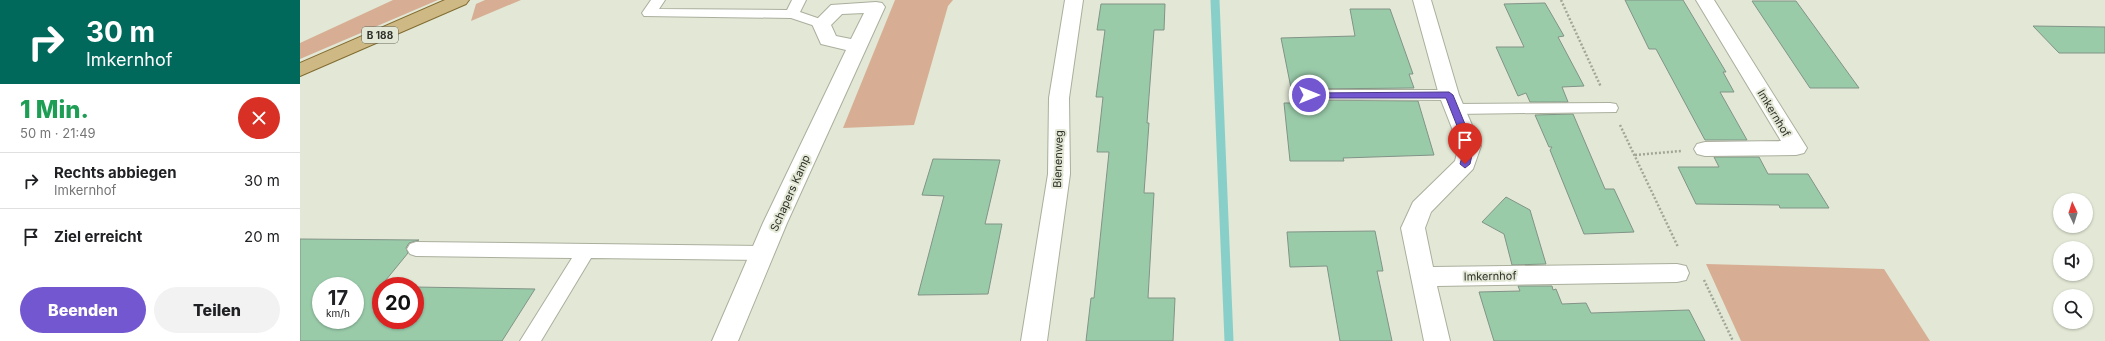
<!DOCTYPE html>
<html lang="de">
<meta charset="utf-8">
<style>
body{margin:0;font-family:Inter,sans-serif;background:#f2f2f2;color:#202124;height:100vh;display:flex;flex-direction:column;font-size:15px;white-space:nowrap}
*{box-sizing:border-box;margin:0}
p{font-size:13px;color:#757577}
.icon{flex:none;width:22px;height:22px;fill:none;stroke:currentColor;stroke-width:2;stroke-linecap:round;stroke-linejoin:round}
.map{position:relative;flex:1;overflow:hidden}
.sheet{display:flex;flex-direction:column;background:#fff;width:300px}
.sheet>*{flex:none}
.top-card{background:#00695c;color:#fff;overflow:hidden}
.needle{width:26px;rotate:356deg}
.buttons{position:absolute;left:1753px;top:193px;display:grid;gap:8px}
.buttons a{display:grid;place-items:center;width:40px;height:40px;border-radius:50%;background:#fff;box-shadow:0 1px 3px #0004;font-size:20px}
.speed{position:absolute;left:12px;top:277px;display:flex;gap:8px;font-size:20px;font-weight:700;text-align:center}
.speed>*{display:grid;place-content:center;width:52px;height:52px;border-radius:50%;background:#fff;box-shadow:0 1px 3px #0004;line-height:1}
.speed small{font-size:10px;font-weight:400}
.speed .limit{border:6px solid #d22;background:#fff;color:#111}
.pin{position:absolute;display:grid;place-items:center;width:34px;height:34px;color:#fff;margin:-41px -17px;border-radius:50% 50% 50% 0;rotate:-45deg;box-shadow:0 0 4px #0007}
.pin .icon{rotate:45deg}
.me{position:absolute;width:44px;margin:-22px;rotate:90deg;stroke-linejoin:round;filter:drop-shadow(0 0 3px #0008)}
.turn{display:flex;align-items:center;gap:14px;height:84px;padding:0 20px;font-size:18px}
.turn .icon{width:52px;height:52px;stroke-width:2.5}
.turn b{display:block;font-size:28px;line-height:34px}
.round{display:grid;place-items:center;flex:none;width:42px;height:42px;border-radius:21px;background:#f2f2f2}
.head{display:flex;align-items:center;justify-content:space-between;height:68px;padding:0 20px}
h1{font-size:24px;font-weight:800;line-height:30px;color:#1e9e55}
.button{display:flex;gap:8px;margin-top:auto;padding:8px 20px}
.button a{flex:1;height:46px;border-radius:24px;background:#7357d1;color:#fff;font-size:16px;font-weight:800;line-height:46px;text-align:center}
.button a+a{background:#f2f2f2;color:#202124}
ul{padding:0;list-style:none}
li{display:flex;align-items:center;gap:12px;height:56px;padding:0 20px;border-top:1px solid #e0e0e0}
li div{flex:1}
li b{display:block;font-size:15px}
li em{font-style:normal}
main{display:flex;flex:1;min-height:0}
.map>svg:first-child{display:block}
</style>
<main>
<section class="sheet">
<div class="top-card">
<div class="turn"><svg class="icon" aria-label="right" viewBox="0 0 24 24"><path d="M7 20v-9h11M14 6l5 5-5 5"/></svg><div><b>30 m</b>Imkernhof</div></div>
</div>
<div class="head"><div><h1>1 Min.</h1><p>50 m · 21:49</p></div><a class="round" style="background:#d93025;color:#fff"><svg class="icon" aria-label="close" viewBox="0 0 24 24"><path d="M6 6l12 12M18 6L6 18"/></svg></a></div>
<ul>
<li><svg class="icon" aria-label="right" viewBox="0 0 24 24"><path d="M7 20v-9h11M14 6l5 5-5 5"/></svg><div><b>Rechts abbiegen</b><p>Imkernhof</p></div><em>30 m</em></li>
<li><svg class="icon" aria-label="arrive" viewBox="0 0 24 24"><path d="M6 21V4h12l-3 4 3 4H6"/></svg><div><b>Ziel erreicht</b></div><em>20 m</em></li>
</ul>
<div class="button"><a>Beenden</a><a>Teilen</a></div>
</section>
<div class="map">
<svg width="1805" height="341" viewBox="0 0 1805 341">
<rect width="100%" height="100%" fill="#e2e8d5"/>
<path fill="#d7ae94" d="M93,0H138L0,59V43Z
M185,0H221L171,21L176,4Z
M595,0H653L648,6L614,125L543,128Z
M1406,264L1584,269L1630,341H1441Z"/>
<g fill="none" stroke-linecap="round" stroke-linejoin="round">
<path stroke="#89cfc9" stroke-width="9" d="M915,0L929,341"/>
</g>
<path fill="#99cba9" stroke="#829387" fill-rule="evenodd" d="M1325,0H1383L1426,72H1423L1434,92H1420L1447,140H1405L1356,49H1349Z
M1452,1H1496L1559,88H1510Z
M1245,3L1264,36L1258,37L1284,86L1262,87L1268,102H1230L1226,93L1218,96L1196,47H1224L1204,4Z
M801,4H865L864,30H854L847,123H849L844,193H854L848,298H875L873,341H786L791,298H794L809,152H797L803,97H796L805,30H797Z
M1050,9H1090L1113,74H1109L1114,88L1009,89L1002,90L1000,94L1002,100L1118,101L1134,155L1043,158L1044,161H990L984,103H994L981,38L1055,36Z
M1733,26L1805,27V53H1759Z
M1273,114L1305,189H1314L1334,232L1284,234L1250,150L1252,147H1249L1235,115Z
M1414,157H1459L1468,174H1508L1529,208H1480L1479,205L1396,204L1378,167H1419Z
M633,159L700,160L685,224H702L688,294L618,295L644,196L622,195Z
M1206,197L1230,210L1246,264L1212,265L1204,234L1182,222Z
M1075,231L1083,271H1077L1092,341H1040L1027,266L990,267L987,232Z
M0,239L119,240L109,243L106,248L108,253L81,286V320H115V287L235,289L202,341H0ZM21,286H55V320H21Z
M1218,286H1252L1253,290L1256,289L1262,304L1286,303L1291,313L1389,310L1405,341H1194L1179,292L1220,291Z"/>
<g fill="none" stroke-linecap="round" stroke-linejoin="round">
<g stroke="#aaaf9d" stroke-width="2">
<path id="service" d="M351,0H365L359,9L487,10L492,0H506L500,12L526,21L528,24L526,27L521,28L491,18L344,16L342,13Z
M1009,90H1149L1155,91L1157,95L1155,99L1149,100L1003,99L1001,95L1003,91Z
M1310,103L1316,104L1318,108L1316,112L1155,114L1149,113L1147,109L1149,105L1155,104Z
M116,242L463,246L470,248L472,253L470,258L463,260L291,258L241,341H220L272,258L116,256L110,254L107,249L110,244Z"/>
</g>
<g stroke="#aaaf9d" stroke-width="2">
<path id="minor" d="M765,0H783L769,98L770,174L747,341H721L748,174L749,98Z
M1113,0H1131L1159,95L1181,146L1173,169L1131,212L1125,228L1133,267L1377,264L1386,266L1389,273L1386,280L1377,282L1137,286L1150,341H1124L1101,228L1113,202L1155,161L1159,146L1139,95Z
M1396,0H1414L1507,148L1504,153L1496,155L1405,156L1397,154L1394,149L1397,144L1405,142L1481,141Z
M576,2L582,3L585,7L487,223L438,341H412L463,223L546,50L521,44L512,24L531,5ZM564,13L551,39L536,36L531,25L542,14Z"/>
</g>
<g stroke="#816b30" stroke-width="2">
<path id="primary" d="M145,0H169L166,4L0,76V63Z"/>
</g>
<path stroke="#a1a697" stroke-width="2.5" stroke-dasharray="2 2" stroke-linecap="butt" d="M1261,0L1301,87
M1320,125L1378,247
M1335,155L1381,151
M1404,280L1433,341"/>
<use href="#service" fill="#fff" fill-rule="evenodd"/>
<use href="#minor" fill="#fff" fill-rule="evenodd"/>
<use href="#primary" fill="#ceb985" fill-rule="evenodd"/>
</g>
<path fill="#7357d1" stroke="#4b3988" d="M1149,92L1153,95L1174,146L1170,164L1165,168L1160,164L1165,146L1146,98H1009L1004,95L1009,93Z"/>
<g text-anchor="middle" stroke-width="4" stroke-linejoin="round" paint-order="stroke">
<rect fill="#e2e8d5" stroke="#64675d" stroke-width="1" x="62" y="27" width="36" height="16" rx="3"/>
<g font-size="10" font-weight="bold" fill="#2e3029">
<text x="80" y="39">B 188</text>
</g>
<g font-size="11" fill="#2e3029" stroke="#e2e8d5">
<text transform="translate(1474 113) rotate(59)" y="4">Imkernhof</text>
<text transform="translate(758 159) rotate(-88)" y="4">Bienenweg</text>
<text transform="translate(490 193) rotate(-66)" y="4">Schapers Kamp</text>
<text transform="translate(1190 276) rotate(-1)" y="4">Imkernhof</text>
</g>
</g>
</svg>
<div class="buttons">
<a><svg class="needle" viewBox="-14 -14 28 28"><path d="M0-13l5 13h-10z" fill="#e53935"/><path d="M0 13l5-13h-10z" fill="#757577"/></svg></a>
<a><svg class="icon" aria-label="sound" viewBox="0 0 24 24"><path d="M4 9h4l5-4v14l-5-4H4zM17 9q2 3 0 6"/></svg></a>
<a><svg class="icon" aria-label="search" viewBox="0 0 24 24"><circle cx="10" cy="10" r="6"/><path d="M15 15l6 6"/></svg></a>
</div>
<div class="speed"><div>17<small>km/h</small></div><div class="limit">20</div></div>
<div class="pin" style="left:1165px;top:164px;background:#d93025"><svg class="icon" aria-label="arrive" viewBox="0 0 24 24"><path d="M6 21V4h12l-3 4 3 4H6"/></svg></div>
<svg class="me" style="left:1009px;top:95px" viewBox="-20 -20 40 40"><circle r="17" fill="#7357d1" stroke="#fff" stroke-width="3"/><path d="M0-11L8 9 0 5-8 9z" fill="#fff"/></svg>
</div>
</main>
